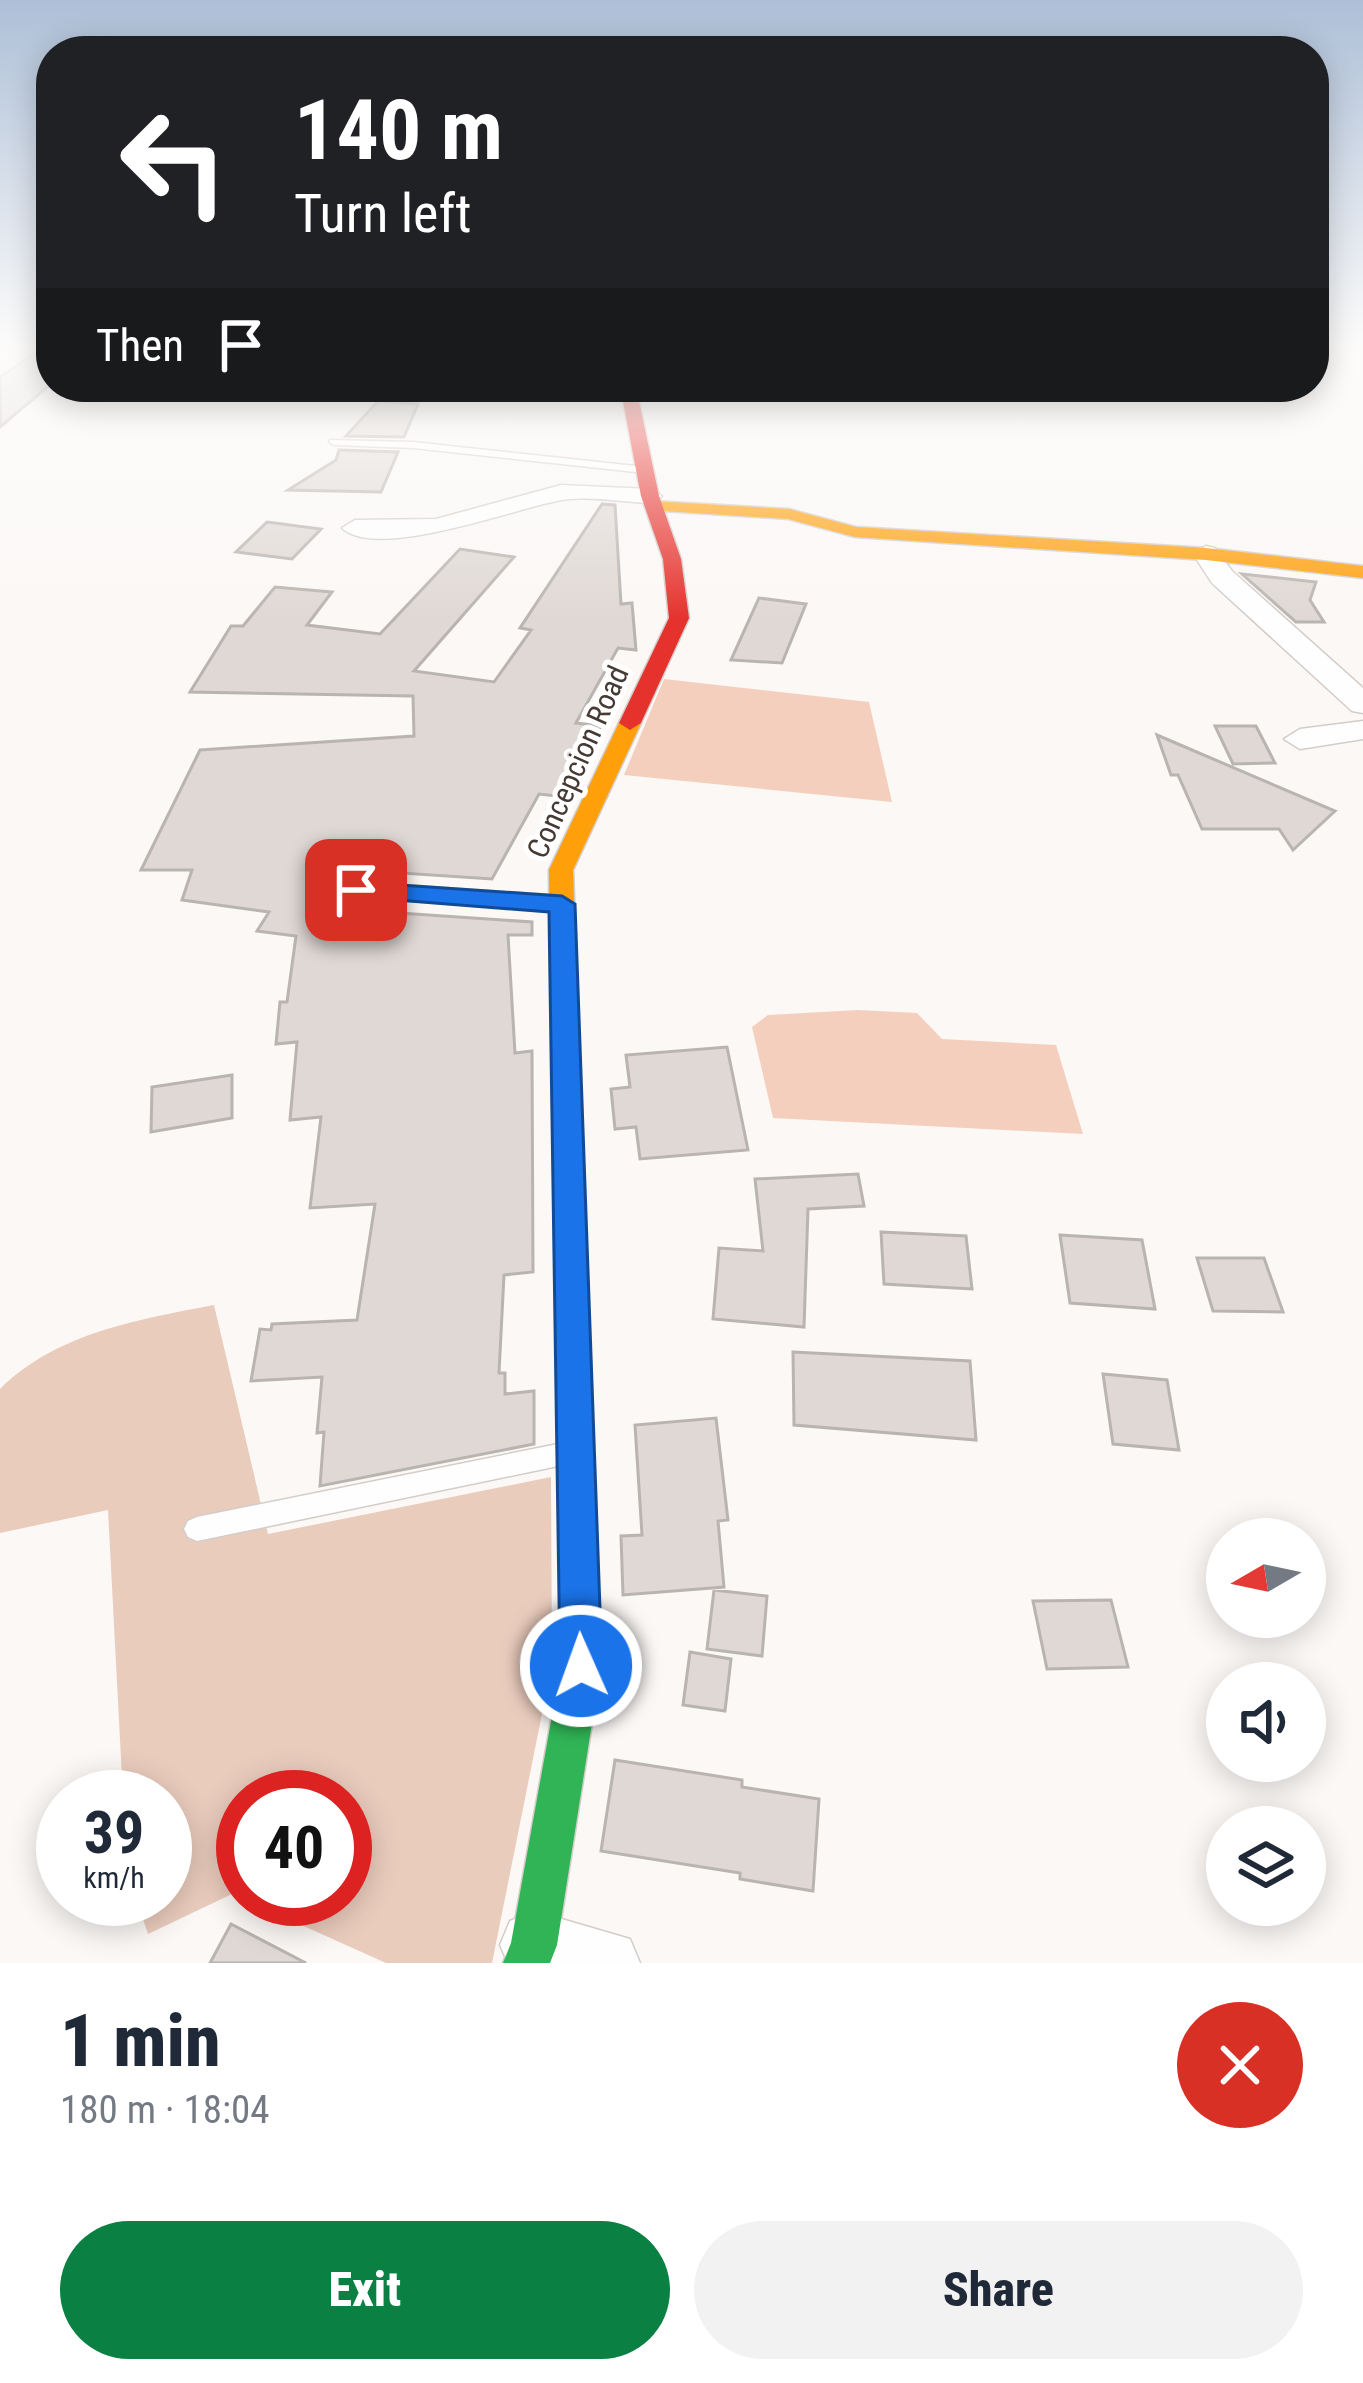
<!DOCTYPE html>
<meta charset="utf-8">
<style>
body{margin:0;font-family:"Roboto Condensed",sans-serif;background:#f2f2f3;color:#1f2937;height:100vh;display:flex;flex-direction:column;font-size:45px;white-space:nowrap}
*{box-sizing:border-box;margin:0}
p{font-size:39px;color:#747a83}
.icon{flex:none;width:66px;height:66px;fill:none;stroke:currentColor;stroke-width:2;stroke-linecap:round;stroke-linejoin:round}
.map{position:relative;height:1963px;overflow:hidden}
.panel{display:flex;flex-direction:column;background:#fff;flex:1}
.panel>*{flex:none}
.hud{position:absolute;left:36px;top:36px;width:1293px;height:366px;border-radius:48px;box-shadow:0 6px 30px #0003;background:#202124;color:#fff;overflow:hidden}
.needle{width:78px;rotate:261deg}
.buttons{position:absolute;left:1206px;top:1518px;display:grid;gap:24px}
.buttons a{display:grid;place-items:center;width:120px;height:120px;border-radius:50%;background:#fff;box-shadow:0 6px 30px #0003;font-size:60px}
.speed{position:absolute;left:36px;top:1770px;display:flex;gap:24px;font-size:60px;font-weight:700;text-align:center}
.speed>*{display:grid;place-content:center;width:156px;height:156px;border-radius:50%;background:#fff;box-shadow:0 6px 30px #0003;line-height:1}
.speed small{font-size:30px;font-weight:400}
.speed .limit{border:18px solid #d22;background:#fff;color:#111}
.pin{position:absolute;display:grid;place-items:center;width:102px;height:102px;color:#fff;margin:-51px;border-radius:24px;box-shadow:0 6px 18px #0006}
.me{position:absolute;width:132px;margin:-66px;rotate:358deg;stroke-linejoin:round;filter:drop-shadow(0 0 9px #0008)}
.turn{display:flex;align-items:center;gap:42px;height:252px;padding:0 60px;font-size:54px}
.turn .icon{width:156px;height:156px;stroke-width:2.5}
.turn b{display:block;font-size:84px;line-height:102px}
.then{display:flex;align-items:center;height:114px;padding:0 60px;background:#0003;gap:24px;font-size:45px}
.round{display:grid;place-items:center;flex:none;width:126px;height:126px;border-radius:63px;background:#f2f2f3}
.headline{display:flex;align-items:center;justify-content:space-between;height:204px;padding:0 60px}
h1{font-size:72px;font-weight:800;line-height:90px}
.cta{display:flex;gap:24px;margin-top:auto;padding:24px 60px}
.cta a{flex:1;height:138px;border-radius:72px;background:#0b8043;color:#fff;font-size:48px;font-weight:800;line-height:138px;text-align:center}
.cta a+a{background:#f2f2f3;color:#1f2937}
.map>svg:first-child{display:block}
</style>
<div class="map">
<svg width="1363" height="1963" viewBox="0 0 1363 1963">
<rect width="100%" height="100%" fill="#fbf8f6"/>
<path fill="#eaccbd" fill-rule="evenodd" d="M214,1305L268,1534L551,1477L552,1664L492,1963H386L232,1894L148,1934L136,1899H165V1797H123L108,1510L0,1533V1389C56,1333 140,1319 214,1305ZM243,1797H345V1899H243Z"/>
<path fill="#f5cfbd" d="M664,679L869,702L892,802L624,775Z
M858,1010L917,1013L942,1039L1056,1045L1083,1134L773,1118L752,1027L768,1015Z"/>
<path fill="#dfd8d4" stroke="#bab4b0" stroke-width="3" d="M46,345H51V384L0,427V377Z
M378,401L418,404L404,437L346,436Z
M339,450L398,452L381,492L288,490L336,460Z
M602,504L615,505L621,604L632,603L636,650L618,648L576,723L601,726L566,797L539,794L492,879L356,870L337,875L327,888L334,903L355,910L532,922V935H508L515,1053L532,1051L533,1272L504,1275L499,1373H505V1394L534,1391V1444L320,1486L324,1432L317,1433L322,1377L251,1381L260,1329L271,1330L272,1324L357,1320L375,1204L310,1208L321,1117L290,1120L297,1042L276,1044L280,1002H287L296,936L257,931L269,912L182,900L192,870H141L200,750L414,736L413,696L190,692L231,626H243L275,587L332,592L307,625L380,634L460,549L514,557L414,671L494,682L531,630L520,628Z
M267,522L321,529L292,559L236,552Z
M1242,574L1316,582L1310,600L1324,622H1296Z
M759,598L806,604L782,663L731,660Z
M1215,726H1256L1275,763L1233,764Z
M1157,735L1185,747L1335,811L1293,850L1279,829H1202L1178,775H1171Z
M727,1047L748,1150L640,1159L636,1127L615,1129L611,1089L630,1087L626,1055Z
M232,1075V1118L151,1132L152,1087Z
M858,1174L864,1206L808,1209L804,1327L713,1319L719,1248L763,1251L755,1179Z
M881,1232L966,1236L972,1289L884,1284Z
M1060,1235L1142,1240L1155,1309L1070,1303Z
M1197,1258H1264L1283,1312L1213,1311Z
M793,1352L970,1361L976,1440L794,1425Z
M1103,1374L1167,1380L1179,1450L1113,1444Z
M716,1418L728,1520L718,1521L724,1587L623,1595L621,1536L642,1535L635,1425Z
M714,1590L767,1596L762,1656L707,1649Z
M1111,1600L1128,1667L1047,1669L1033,1601Z
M690,1652L731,1659L725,1711L683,1705Z
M615,1760L742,1780V1787L819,1799L813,1891L740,1879V1873L601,1851Z
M231,1924L306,1963H210Z"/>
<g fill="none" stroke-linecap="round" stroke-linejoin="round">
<g stroke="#d3cdc9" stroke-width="3">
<path id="lane" d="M496,387L630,393L635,396L630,399L501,390Z
M330,440L413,442L645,467L651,470L645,473L413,448L334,445L329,442Z
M563,1443L572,1446L575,1454L572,1462L563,1465L197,1541L188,1537L184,1529L188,1521L197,1517Z"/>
</g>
<g stroke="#d3cdc9" stroke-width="3">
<path id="street" d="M561,485L650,489L662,496L650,503C621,502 586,495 557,501C514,509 376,561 342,528L355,520L436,519Z
M1206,546L1215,548L1232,571L1363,688V713L1352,711L1212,583L1193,554Z
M1363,721V739L1300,749L1284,739L1300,729Z
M534,1911L630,1939L640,1963H508L500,1945L510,1921Z"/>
</g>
<g stroke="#d3cdc9" stroke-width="3">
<path id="fast" d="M356,882L562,896L575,904L562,912L347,896L343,890L347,884Z
M568,1139L579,1142L583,1150L601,1666L557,1945L550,1963H503L511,1943L561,1666L553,1150L557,1142Z"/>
</g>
<g stroke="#d3cdc9" stroke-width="3">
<path id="slow" d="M653,501L789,509L856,527L1206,548L1363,566V578L1206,560L855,537L788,519L647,510V502Z
M630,716L641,723L573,870L583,1150L579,1158H557L553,1150L549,870L619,723Z"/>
</g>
<g stroke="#d3cdc9" stroke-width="3">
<path id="jam" d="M629,387H643L638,396L659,496L681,559L689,618L641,723L630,730L619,723L669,618L663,559L641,496L622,396Z"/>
</g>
<use href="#lane" fill="#fefefe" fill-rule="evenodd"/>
<use href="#street" fill="#fefefe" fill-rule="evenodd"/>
<use href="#fast" fill="#30b455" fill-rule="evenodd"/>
<use href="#slow" fill="#ff9f0a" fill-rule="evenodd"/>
<use href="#jam" fill="#e5322d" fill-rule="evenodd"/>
</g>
<linearGradient id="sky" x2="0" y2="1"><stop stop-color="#adbfd7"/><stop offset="0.56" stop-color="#fdfcfb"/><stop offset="1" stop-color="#fdfcfb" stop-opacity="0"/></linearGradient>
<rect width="1363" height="620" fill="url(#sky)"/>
<path fill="#1a73e8" stroke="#114b97" stroke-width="3" d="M356,882L562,896L575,904L602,1666L596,1680L581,1687L567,1680L560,1666L549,912L347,896L344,890Z"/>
<g text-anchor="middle" stroke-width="10" stroke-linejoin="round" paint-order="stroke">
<g font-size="30" fill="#463a34" stroke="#fff">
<text transform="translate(578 762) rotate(-66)" y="10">Concepcion Road</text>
</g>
</g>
</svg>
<div class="buttons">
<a><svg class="needle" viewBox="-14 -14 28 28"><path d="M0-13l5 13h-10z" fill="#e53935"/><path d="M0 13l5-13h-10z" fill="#747a83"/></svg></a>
<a><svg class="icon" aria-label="sound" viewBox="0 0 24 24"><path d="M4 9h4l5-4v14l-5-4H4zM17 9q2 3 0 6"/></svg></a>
<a><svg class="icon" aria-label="layers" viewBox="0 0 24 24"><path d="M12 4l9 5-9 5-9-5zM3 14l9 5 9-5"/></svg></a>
</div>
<div class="speed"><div>39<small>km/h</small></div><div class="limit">40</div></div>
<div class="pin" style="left:356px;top:890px;background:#d93025"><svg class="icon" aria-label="arrive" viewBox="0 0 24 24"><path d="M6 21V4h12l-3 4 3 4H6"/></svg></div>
<svg class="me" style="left:581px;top:1666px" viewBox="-20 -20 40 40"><circle r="17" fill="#1a73e8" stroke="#fff" stroke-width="3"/><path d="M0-11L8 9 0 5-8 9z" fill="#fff"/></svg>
<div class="hud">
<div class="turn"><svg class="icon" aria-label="left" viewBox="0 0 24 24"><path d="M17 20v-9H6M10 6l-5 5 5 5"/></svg><div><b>140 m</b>Turn left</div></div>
<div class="then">Then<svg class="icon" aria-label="arrive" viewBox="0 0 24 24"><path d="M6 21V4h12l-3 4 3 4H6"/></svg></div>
</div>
</div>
<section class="panel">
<div class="headline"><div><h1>1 min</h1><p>180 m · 18:04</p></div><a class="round" style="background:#d93025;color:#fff"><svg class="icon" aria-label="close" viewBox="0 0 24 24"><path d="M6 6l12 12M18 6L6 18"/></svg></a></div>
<div class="cta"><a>Exit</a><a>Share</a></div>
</section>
